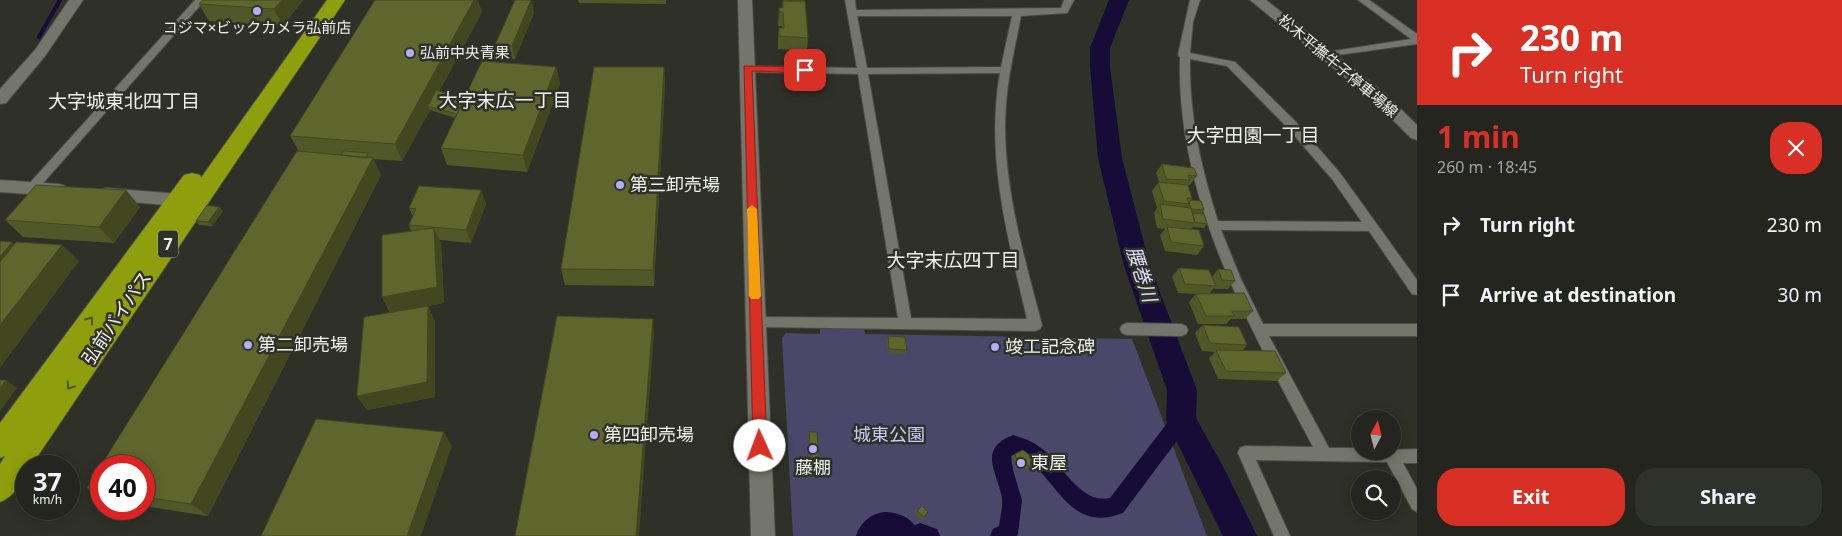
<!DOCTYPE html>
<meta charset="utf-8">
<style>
body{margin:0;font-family:"Noto Sans","Noto Sans JP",sans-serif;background:#2f312b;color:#f1f3f6;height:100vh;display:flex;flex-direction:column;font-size:19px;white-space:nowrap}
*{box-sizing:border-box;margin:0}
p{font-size:16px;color:#a3a5a4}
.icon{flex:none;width:28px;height:28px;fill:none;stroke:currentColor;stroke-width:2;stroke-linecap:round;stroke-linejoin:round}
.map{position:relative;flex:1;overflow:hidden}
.panel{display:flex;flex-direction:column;background:#23251e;width:425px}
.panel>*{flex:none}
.top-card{background:#d93025;color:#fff;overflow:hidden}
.needle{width:32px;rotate:7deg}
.buttons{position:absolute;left:1351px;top:410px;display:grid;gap:10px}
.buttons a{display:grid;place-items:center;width:50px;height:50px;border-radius:50%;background:#23251e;box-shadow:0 2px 12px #0003,0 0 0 1px #40423c;font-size:25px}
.speed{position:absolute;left:15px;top:455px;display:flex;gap:10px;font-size:25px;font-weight:700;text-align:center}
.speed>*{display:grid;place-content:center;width:65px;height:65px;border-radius:50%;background:#23251e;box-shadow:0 2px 12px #0003,0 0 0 1px #40423c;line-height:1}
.speed small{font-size:12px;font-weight:400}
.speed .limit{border:8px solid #d22;background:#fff;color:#111}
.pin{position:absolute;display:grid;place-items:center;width:42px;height:42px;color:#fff;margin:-21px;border-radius:10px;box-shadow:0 2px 8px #0006}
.me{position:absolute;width:55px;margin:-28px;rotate:358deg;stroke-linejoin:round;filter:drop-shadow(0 0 4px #0008)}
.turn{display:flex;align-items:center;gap:18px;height:105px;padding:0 20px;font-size:22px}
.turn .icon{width:65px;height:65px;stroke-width:2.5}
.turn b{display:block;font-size:35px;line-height:42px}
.round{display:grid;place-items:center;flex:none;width:52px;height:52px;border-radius:20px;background:#2f312b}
.headline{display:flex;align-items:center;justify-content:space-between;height:85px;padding:0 20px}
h1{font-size:30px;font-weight:700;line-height:38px;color:#d93025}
.button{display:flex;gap:10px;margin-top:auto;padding:10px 20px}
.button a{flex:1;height:58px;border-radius:20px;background:#d93025;color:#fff;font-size:20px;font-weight:700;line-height:58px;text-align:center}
.button a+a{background:#2f312b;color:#f1f3f6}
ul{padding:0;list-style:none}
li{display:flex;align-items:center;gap:15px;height:70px;padding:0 20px}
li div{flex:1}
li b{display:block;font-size:19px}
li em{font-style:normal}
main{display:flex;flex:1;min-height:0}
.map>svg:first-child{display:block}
</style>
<main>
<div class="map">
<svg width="1417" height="536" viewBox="0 0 1417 536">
<rect width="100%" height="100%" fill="#2f3128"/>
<path fill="#4a476b" d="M820,329H864L865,334L1132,339L1207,536H793L782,338L786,333L820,334Z"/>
<path fill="#160c37" d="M885,512C902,513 911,518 920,533L915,536H856C860,522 872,513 885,512Z"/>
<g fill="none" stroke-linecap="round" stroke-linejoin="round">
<path stroke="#160c37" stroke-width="4" d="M39,37L60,0"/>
<path fill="#160c37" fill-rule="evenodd" d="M1181,411L1188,414L1190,420L1188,426L1123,513C1064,536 1056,468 1015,454L1011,456L1013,470L1022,500L1018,534L1017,536H990L993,529L999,526C1000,518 1003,507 1002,498C997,471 977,449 1013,435C1023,438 1033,441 1041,448C1062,463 1080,505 1110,498L1174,414Z
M920,523L937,529L940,536H911L910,533L913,526Z"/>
<path fill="#160c37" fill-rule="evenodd" d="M1109,0H1129L1110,48V67L1122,158L1150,266L1197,390L1196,418L1225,470L1257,536H1223L1166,420L1167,390L1124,266L1098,158L1090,67V48Z"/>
<g stroke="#4b4d45" stroke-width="2">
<path id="street" d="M195,0H205L36,191H28L26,188L28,185Z
M845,0H855L856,10L1061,8L1064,0H1074L1067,13L1021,16C1014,52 1005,88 1005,126C1005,193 1025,260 1042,325L1040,329L1035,331L756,327L751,326L749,322L751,318L756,317L898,318L858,74L747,72L742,69L747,66L857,68ZM857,16H1012L1001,67L867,68ZM1000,73C985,157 1008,238 1027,319L911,318L868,74Z
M1190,0H1200L1193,22L1190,53L1235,62L1294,120L1340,173L1417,280V295L1412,294L1369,231L1221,230L1241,279L1263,324H1417V336H1269L1329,448H1360V451L1417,449V463H1403L1417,489V512L1412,509L1387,462L1256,460L1290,536H1274L1238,453L1240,448L1245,446L1313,447C1249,325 1176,199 1180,57L1178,55ZM1190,59L1227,66L1286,126L1332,179L1362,222L1218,221C1201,168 1189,115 1190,59Z
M1358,0H1369L1417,34V44L1324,57V53L1327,52L1411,39Z
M1127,323L1181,324L1186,326L1188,330L1186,334L1181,336L1127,335L1122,333L1120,329L1122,325Z"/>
</g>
<g stroke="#4b4d45" stroke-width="2">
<path id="secondary" d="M69,0H83L45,56L6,103L0,104V89L35,50Z
M738,0H752L775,536H751Z
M1250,0H1266L1383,92L1417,125V140L1411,138L1373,100Z
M0,180L59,184L65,186L68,190L65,194L59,196L0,192Z
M106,188L191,195L197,196L200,201L197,206L191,207L106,200L100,198L97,194L100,190Z"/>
</g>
<g stroke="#4b4d45" stroke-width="2">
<path id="highway" d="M327,0H345L31,466H26C26,481 13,497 0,502V464L5,456L0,458V423L184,175L192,173L200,175L201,178Z"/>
</g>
<use href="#street" fill="#74766b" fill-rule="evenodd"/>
<use href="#secondary" fill="#74766b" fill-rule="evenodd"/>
<use href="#highway" fill="#8f9e0d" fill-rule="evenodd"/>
</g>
<path fill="#515828" d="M203,0H303L283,26L209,21L199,4Z
M578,0H666V4L579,3Z
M783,0H804L808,38L807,51L778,49V41L779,28H782V26H778L779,8H782Z
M482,12L439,91L464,99L556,67L560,84L527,172L447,165L441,148L455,118L430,110L402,161L373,159L381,175L208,516L144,506V466H101V497L87,488L299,151L290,136Z
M534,13L515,59L498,58L495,45Z
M664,67L665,84L654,286L565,285L561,269Z
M1162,164L1197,176L1190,185H1187L1192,198L1191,200L1204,210L1201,214L1207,224L1204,228L1193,227L1191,229L1204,246L1197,255L1165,251L1160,235L1165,229L1157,228L1154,213L1157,208L1152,191L1159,182L1156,173Z
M481,190L486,204L471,243L439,240L441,244L444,303L406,310L428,306L435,322V397L367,410L357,396L390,313L382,297L411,231L409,225L413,217L409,208Z
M140,207L114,243L23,237L5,220Z
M219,207L223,211L212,226L199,225L196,221Z
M1179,268L1212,277L1218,269L1235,281L1228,289H1215L1214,288L1209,294L1253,311L1245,319H1231L1226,324H1198L1189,302L1196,294L1178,293L1172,277Z
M1203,325L1247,345L1242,351L1286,373L1277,381L1218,379L1209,358L1215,352L1202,351L1195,333Z
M888,336L907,350L905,354L888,353L886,340Z
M809,432L819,458L818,461H810L808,436Z
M1015,454L1030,466L1027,469L1015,467L1012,457Z
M917,511L926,515L922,520L915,514Z"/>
<path fill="#424720" d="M282,0H303L283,26L274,9Z
M474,0H478L482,12L431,107L428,106L430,110L402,161L395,144Z
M532,0L534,13L515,59L512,46Z
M556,67L560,84L527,172L523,155Z
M664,67L665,84L654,286L653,270Z
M373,158L381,175L208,516L191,504Z
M126,190L140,207L114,243L99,227Z
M481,190L486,204L471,243L466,230Z
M219,207L223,211L212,226L208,222Z
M434,228L441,244L444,303L391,313L382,297Z
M12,242L30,258L0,296V257Z
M62,245L79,261L0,368V325Z
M428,306L435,322V397L367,410L357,396Z
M653,319L654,335L639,536H636Z
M6,380L17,388L0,411V389Z
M444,432L452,446L421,536H407Z"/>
<path fill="#5e662e" stroke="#424720" d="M203,0H282L274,9L199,4Z
M375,0H474L395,144L290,136Z
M515,0H531L512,46L495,45Z
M788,0H804V1H789Z
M783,1H805L808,38L779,36V28H784L783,12H779V8H783Z
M482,61L556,67L523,155L441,148Z
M594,67H664L653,270L561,269Z
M436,90L464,99L457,114L428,106Z
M297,151L373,158L191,504L144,497V466H101V490L87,488Z
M344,151L368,153L366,158L341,155Z
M1162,164L1194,168L1197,176L1188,175L1190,180L1166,179Z
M1158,182L1188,185L1192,198H1187L1189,204L1164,201Z
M36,185L126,190L99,227L5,220Z
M419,186L481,190L466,230L409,225L416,209L409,208Z
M1191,200L1201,201L1204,210L1191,209L1189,202Z
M1160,204L1191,208L1195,223L1163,219Z
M207,205L219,207L208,222L196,221Z
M1193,213L1204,214L1207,224L1195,222Z
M1167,227L1199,230L1204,246L1171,242Z
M434,228L437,287L382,297V235Z
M0,241L12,242L0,257Z
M16,242L62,245L0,325V262Z
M1179,268L1209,270L1216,286L1185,284Z
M1218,269L1231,270L1235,281L1222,280Z
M1244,293L1253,311H1232L1234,316H1206L1196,294Z
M428,306L427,382L357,396L364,317Z
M557,316L653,319L636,536H515Z
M1203,325L1239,327L1247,345L1210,343Z
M888,336L905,337L907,350L889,349Z
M1216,350L1275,351L1286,373L1226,371Z
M0,380H6L0,389Z
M316,419L444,432L407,536H261Z
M809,432H817L819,458H811Z
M1023,450L1032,457L1030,466L1018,464L1015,454Z
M922,506L928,512L924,517L917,511Z"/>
<defs><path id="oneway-chevron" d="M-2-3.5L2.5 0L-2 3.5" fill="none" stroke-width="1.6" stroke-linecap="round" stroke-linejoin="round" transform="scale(1.25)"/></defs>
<g stroke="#4c5220">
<use href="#oneway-chevron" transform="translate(90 320) rotate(-54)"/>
<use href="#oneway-chevron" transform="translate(70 386) rotate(124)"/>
</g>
<path fill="#d93025" stroke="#8d1f18" d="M744,66L805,67L810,70L805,73L752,71L767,446L765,450L760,452L755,450L753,446Z"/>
<path fill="#f59e0b" d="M752,205L757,209L761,296L759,299H751L749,296L747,209Z"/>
<g fill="#b2adf9" stroke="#2f3128" stroke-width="2">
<circle cx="257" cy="11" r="5"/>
<circle cx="410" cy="53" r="5"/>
<circle cx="620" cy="185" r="5"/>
<circle cx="248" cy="345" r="5"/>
<circle cx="995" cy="347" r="5"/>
<circle cx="594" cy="435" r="5"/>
<circle cx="813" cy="449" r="5"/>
<circle cx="1021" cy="463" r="5"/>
</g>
<g text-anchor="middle" stroke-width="5" stroke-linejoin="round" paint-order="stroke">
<g font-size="15" fill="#eff1eb" stroke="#2f3128">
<text x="257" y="33">コジマ×ビックカメラ弘前店</text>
<text x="420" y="58" text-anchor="start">弘前中央青果</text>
</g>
<g font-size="15" fill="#eff1eb" stroke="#2f3128">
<text transform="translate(1338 66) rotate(40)" y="5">松木平撫牛子停車場線</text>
</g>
<rect fill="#2f3128" stroke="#b5b7b0" stroke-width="1" x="158" y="230.5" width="20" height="27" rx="4"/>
<g font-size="16" font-weight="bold" fill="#eff1eb">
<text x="168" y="250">7</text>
</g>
<g font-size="18" fill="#eff1eb" stroke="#2f3128" text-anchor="start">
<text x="630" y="191">第三卸売場</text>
<text x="258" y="351">第二卸売場</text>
<text x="1005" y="353">竣工記念碑</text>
<text x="604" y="441">第四卸売場</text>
<text x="1031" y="469">東屋</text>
<text x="813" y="474" text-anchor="middle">藤棚</text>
</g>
<g font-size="18" fill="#eff1eb" stroke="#2f3128">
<text transform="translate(117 318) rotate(-56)" y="6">弘前バイパス</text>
</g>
<g font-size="18" fill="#cdcbfa" stroke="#2f3128">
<text x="889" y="441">城東公園</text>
</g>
<g font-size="19" fill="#eff1eb" stroke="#2f3128">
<text x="505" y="107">大字末広一丁目</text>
<text x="124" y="108">大字城東北四丁目</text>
<text x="1253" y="142">大字田園一丁目</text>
<text x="953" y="267">大字末広四丁目</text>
</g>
<g font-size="19" font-style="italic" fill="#dedcfd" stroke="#2f3128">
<text transform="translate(1142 274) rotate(72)" y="7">腰巻川</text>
</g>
</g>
</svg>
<div class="buttons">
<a><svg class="needle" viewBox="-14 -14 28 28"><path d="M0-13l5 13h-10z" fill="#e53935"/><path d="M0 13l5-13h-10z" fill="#a3a5a4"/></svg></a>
<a><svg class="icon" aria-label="search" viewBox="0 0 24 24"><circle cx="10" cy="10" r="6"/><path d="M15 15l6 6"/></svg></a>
</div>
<div class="speed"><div>37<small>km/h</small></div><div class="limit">40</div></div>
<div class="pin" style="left:805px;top:70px;background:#d93025"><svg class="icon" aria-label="arrive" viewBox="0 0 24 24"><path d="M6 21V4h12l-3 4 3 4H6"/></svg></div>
<svg class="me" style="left:760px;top:446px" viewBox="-20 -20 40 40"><circle r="19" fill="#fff"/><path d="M0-13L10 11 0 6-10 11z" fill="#d93025"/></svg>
</div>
<section class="panel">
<div class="top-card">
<div class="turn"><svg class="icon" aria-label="right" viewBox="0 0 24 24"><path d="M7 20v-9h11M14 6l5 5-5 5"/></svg><div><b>230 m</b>Turn right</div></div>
</div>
<div class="headline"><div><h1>1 min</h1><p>260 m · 18:45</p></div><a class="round" style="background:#d93025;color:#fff"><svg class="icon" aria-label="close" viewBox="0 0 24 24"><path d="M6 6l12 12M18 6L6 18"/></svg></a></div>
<ul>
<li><svg class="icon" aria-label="right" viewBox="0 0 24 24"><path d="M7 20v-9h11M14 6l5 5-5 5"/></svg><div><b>Turn right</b></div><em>230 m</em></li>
<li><svg class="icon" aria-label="arrive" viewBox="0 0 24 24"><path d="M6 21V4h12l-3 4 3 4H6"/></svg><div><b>Arrive at destination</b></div><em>30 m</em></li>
</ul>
<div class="button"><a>Exit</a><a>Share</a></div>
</section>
</main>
